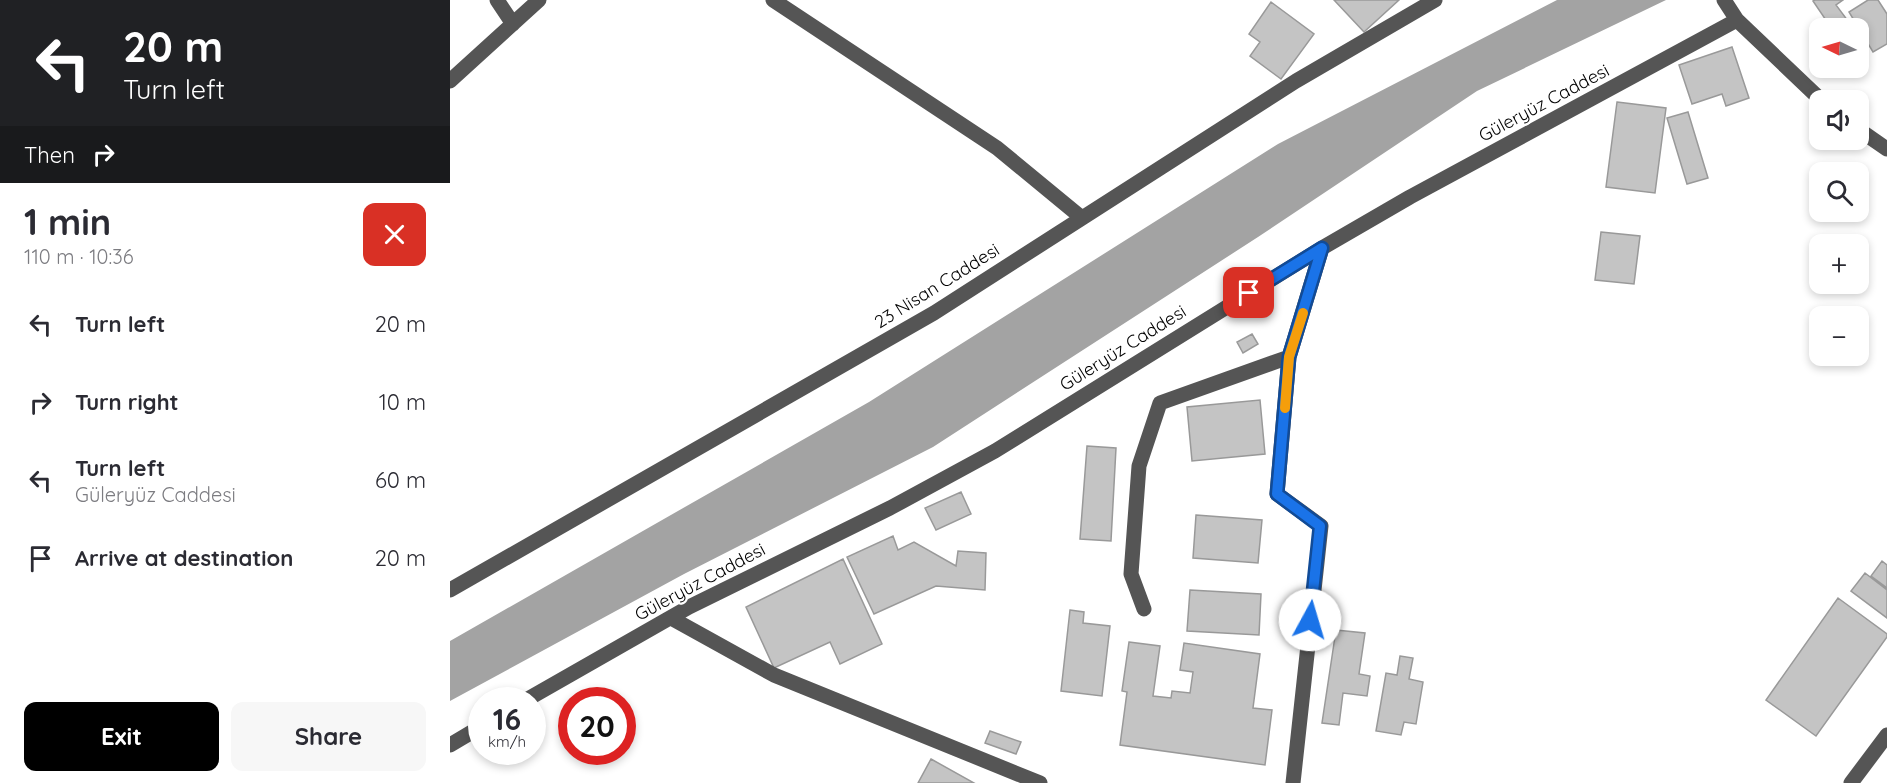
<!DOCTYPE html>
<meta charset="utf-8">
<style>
body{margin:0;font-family:Quicksand,sans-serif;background:#f7f7f7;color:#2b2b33;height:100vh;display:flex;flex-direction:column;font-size:22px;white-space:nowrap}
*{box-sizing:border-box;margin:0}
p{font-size:20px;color:#7c7c81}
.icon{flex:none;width:33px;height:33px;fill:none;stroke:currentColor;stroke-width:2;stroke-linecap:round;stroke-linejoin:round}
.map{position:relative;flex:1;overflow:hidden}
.panel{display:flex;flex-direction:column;background:#fff;width:450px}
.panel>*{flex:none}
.top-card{background:#202124;color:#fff;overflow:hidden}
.needle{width:39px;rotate:275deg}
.buttons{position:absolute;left:1359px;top:18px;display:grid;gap:12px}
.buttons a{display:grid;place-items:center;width:60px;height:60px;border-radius:12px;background:#fff;box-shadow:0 3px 9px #0003;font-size:30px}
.speed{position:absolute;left:18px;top:687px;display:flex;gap:12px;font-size:30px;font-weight:700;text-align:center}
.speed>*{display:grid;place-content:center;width:78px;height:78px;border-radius:50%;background:#fff;box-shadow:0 3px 9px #0003;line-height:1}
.speed small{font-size:15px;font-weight:400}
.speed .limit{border:9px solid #d22;background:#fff;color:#111}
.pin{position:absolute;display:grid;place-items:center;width:51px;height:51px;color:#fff;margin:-26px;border-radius:12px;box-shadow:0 3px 9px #0006}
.me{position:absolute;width:66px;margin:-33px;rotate:6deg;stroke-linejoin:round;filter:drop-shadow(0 0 4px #0008)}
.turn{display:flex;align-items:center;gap:21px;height:126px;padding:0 24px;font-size:27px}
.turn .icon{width:78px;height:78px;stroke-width:2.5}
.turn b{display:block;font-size:42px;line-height:51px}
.then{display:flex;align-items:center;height:57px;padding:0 24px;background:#0003;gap:12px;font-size:22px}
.round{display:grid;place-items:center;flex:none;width:63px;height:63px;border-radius:12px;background:#f7f7f7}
.overview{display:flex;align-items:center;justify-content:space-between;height:102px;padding:0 24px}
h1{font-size:36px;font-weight:700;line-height:45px}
.action{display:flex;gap:12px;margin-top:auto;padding:12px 24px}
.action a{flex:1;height:69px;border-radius:12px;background:#000;color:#fff;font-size:24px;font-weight:700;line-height:69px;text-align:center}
.action a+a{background:#f7f7f7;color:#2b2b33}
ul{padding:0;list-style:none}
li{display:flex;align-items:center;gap:18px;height:78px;padding:0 24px}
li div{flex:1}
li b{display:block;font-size:22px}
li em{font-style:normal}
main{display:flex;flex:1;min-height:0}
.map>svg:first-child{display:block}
</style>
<main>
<section class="panel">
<div class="top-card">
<div class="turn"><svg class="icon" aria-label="left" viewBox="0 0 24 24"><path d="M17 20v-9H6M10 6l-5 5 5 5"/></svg><div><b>20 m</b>Turn left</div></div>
<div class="then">Then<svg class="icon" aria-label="right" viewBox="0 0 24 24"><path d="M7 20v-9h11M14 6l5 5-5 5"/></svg></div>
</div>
<div class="overview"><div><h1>1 min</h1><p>110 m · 10:36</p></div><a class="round" style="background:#d93025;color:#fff"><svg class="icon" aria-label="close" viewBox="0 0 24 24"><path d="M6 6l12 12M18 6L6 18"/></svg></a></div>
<ul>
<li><svg class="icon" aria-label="left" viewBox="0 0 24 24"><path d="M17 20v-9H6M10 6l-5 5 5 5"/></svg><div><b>Turn left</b></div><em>20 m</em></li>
<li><svg class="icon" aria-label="right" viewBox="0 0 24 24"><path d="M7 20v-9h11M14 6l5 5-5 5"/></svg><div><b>Turn right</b></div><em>10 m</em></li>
<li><svg class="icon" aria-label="left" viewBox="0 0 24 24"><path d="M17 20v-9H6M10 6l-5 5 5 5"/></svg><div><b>Turn left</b><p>Güleryüz Caddesi</p></div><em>60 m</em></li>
<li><svg class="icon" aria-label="arrive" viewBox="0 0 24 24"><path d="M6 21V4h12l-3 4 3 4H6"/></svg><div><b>Arrive at destination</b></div><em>20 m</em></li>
</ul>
<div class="action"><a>Exit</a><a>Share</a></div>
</section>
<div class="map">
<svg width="1437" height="783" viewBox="0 0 1437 783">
<rect width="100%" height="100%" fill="#fff"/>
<path fill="#a3a3a3" d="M1107,0H1216L1027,91L808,237L483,447L234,574L0,701V641L419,402L828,144Z"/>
<path fill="#c4c4c4" stroke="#999" stroke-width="1.5" d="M884,0H949L914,32Z
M1365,0H1393L1386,5L1401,25L1396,28H1377L1380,26L1363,1Z
M1418,0H1428L1437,14V44L1423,52L1399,12Z
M821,2L864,34L831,79L800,56L810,42L799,34Z
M1282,47L1299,98L1276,106L1272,94L1242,104L1229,65Z
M1167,102L1216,108L1205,193L1156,187Z
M1238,112L1258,178L1237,184L1217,118Z
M1151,232L1190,236L1184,284L1145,280Z
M802,334L808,344L793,353L787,342Z
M810,400L815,454L742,461L737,407Z
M637,446L666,448L661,541L630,539Z
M511,492L521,514L486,530L475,508Z
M746,515L812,520L808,563L743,558Z
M443,536L448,550L464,542L506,566L508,551L536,553L535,590L486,586L424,614L397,557Z
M393,559L432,644L390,664L380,642L324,668L296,607Z
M1432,561L1437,565V588L1421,576Z
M1415,573L1437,590V618L1401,591Z
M740,590L811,594L809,635L737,631Z
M1388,598L1437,634V637L1366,736L1316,700Z
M620,610L634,612L633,623L660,626L652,696L611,691Z
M886,630L915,633L909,674L920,676L917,696L893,693L889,725L872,723Z
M679,642L710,646L703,696L721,698L722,691L740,693L743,672L730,670L734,643L810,654L803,708L822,710L815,765L670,745L677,692L672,691Z
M950,656L963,658L959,679L973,682L966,724L954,722L951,735L926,731L936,673L947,675Z
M540,731L571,742L566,754L535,743Z
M481,759L524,783H468Z"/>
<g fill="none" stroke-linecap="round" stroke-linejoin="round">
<path stroke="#555" stroke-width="15" d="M47,0L63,24
M323,0L547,148L632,218
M1274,0L1287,20L1371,100
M0,81L89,0
M1408,129L1437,149
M0,590L484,313L846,81L985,0
M694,609L681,574L689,466L710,403L839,357
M221,618L324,675L590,783
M76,700L239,607L440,508L545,451L872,248L960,197L1287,20
M0,745L32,726
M843,783L871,526L827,494L839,357L872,248
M1401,783L1437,735"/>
</g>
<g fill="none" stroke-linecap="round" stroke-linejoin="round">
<g stroke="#114b97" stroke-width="15">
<path id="route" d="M799,293L872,248L839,357L827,494L870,526L860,620"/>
</g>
<use href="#route" stroke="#1a73e8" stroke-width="10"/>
<path stroke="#f59e0b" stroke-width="10" d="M835,408L839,357L853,313"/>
</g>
<g text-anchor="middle" stroke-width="4.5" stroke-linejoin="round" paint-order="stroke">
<g font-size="18" fill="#000" stroke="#fff">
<text transform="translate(1094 103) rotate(-28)" y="6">Güleryüz Caddesi</text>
<text transform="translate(487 286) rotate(-32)" y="6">23 Nisan Caddesi</text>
<text transform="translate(673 348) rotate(-32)" y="6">Güleryüz Caddesi</text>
<text transform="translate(250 582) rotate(-28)" y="6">Güleryüz Caddesi</text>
</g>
</g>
</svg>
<div class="buttons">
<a><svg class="needle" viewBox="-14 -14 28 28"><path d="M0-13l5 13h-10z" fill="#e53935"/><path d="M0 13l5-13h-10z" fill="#7c7c81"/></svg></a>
<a><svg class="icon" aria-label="sound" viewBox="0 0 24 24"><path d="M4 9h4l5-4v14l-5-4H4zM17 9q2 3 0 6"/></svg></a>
<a><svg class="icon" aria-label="search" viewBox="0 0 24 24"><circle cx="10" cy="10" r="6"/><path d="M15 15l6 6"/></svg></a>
<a>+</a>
<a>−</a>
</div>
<div class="speed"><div>16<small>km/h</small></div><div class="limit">20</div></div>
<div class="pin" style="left:799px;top:293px;background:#d93025"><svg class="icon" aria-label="arrive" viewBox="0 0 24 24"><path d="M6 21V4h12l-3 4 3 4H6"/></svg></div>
<svg class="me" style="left:860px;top:620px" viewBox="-20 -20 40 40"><circle r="19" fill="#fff"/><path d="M0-13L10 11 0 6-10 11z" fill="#1a73e8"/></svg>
</div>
</main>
